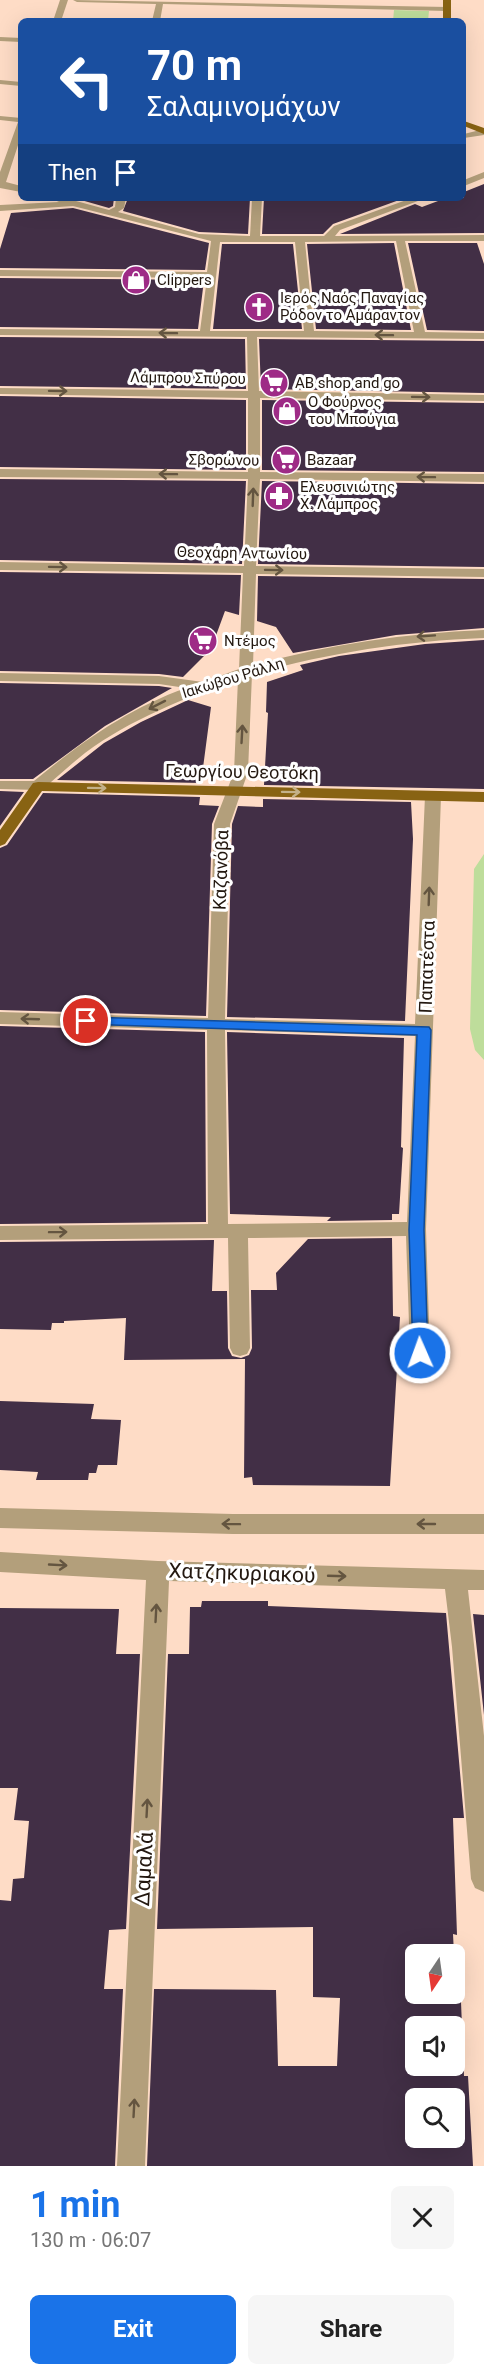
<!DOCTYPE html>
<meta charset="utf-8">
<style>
body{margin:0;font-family:Roboto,sans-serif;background:#f6f6f6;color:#222;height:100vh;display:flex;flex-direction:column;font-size:22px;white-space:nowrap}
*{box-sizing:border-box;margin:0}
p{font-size:20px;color:#767676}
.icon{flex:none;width:33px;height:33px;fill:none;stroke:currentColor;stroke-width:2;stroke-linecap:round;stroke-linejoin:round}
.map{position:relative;height:2166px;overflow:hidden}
.details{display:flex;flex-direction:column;background:#fff;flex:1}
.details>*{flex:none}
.top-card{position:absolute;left:18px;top:18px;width:448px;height:183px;border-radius:9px;box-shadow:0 6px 24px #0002;background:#1a4fa0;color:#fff;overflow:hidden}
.needle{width:39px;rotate:193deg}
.tools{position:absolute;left:405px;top:1944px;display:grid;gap:12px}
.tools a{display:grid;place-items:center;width:60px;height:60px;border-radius:9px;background:#fff;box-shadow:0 6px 24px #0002;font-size:30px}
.pin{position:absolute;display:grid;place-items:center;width:51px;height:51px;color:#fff;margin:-26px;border:3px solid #fff;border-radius:50%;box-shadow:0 2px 6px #0007}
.me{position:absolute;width:66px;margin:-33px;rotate:358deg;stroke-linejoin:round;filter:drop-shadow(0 0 4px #0008)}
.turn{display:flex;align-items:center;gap:21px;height:126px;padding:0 30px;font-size:27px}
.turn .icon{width:78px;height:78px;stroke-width:2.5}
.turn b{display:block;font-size:42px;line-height:51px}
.then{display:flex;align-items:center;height:57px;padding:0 30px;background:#0003;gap:12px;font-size:22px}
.round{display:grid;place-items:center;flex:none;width:63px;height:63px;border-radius:9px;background:#f6f6f6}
.overview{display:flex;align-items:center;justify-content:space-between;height:102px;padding:0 30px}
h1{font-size:36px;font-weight:700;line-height:45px;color:#1a73e8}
.cta{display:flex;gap:12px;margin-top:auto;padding:12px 30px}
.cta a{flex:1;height:69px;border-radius:9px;background:#1a73e8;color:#fff;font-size:24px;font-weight:700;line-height:69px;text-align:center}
.cta a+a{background:#f6f6f6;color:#222}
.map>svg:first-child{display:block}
</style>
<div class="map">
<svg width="484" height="2166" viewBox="0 0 484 2166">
<rect width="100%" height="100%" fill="#fedcc6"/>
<path fill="#bedd9b" d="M394,10L429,11L428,21H393Z
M484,854V1060L475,1050L470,1029L474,869Z"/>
<path fill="#422f46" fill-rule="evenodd" d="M484,184V233L340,234L415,204L422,207L446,198H464V192Z
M74,198H114L113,206L109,208Z
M128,198H250L248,234L199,232L123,211Z
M264,198H399L402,199L333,224L323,234H262Z
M73,208L209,243L205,270L0,268V249L11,213Z
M394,243L411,330L316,329L307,244Z
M408,243H477L484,264V331L427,330Z
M222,244H293L302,329H213Z
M0,278L204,280L198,329L0,327Z
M0,337L245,339L246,389L0,386Z
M259,339L484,341V393L261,389Z
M0,396L246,400V470L0,467Z
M262,400L484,403V472L262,470Z
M0,479L246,481L242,564L0,560Z
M262,481L484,484V567L258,564Z
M0,572L241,575L239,615L225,611L211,649L183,677L159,674L0,671Z
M258,576L484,579V628L396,635L293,653L276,627L257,621Z
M484,640V789L264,785L268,713L266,712L267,682L303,670L300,665L339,656L425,644Z
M0,683L159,686L172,688L105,726L33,779H0Z
M188,700L211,707L201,783L57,780L104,743L141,722Z
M0,791L24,792L0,826Z
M43,793L200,797L199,805L219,806L212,824L206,1016L0,1010V848L7,845Z
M263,799L411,802L413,839L405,1021L227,1017L232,824L238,806L263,807Z
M0,1026L205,1032L206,1222L0,1224Z
M227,1032L404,1038L401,1147L403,1148L399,1214H392V1220L327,1221L331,1217L230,1214Z
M392,1238L393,1316L400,1317L390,1486L253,1485L252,1477L244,1478L245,1359L124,1360L126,1318L64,1321V1323H52L51,1330L0,1329V1242L214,1240L212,1291H227L228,1348L232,1356L241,1358L249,1355L252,1348L251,1290H277L276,1273L308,1239Z
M0,1401L94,1404L91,1419L121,1420L117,1465H98L96,1473H89L88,1480H36L38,1472L0,1470Z
M202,1601H268V1606L446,1613L464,1818H453L457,1935L453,1934L454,1954H416V1994H454V1966L457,2003L461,2002L464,2076H468L473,2166H147L154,1989L276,1990L278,2066H337L340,1998L313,1997V1927L157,1929L168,1654H189L190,1607H201ZM416,2026H454V2066H416ZM416,2098H454V2138H416Z
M0,1608L119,1609L116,1654H140L126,1929L109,1930L104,1989H123L115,2166H0V1900L11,1901L13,1879L24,1878L29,1821L14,1820L18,1788H0Z
M473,1614L484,1615V1715Z"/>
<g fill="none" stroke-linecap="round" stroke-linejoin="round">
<path fill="#b39f7b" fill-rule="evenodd" d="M60,0H68L61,21H53Z
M73,0L447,7L451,9L447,11L163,4L160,21H152L156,4L77,2Z
M0,37L21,38V42L0,41Z
M0,80L21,82V86L0,84Z
M0,116L21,118V136L6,182L21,186V192L0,188V172L18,122L0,120Z
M484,129V135L464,138V134Z
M484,172V178L464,186V180Z
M50,198H65L109,210L115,207L116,198H126L124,208L118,212L199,234L250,236L252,198H262L260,236H324L334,226L412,198H426L340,230L335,236L484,235V241H405L425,332L484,333V339L257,337L259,391L484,395V401L260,398V472L484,474V482L260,479L256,566L484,569V577L256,574L253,665C329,645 405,633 484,630V638C403,641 330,653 252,674L248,772L230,824L225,1019L415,1024L425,796L433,791L441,796L426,1229L430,1353L427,1359L420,1361L413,1359L410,1353L406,1236L248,1238L250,1348L247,1354L240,1356L233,1354L230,1348L228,1238L0,1240V1226L208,1224L207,1030L0,1024V1012L208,1018L214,824L234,772L238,679C185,698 131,719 85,753C71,764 57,777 43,789L38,790L0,789V781H34C80,743 129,708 186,688L159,684L0,681V673L159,676L203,682L239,669L243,573L0,570V562L244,566L248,479L0,477V469L248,472V398L0,394V388L248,391L247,337L0,335V329L200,331L207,278L0,276V270L207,272L211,241L73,206L0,211V205L59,202ZM396,241L414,332L314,331L305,242ZM220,242H295L304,331H210ZM225,1030L415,1036L407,1222L228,1224Z
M0,1508L233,1514H484V1534H233L0,1528Z
M0,1552L158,1561L484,1570V1590H468L484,1736V1892L475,1888L471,1879L452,1647L445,1589L169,1581L145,2166H117L146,1580L0,1572Z"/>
<path fill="#886313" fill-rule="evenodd" d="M443,0H451V21H443Z
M464,121L484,128V134L464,126Z
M38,782L484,792V802L42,791L5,844L0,846V830L33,783Z"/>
</g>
<defs><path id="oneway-shaft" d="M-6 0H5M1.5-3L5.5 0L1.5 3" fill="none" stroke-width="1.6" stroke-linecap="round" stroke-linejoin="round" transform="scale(1.5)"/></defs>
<g stroke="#645540">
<use href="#oneway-shaft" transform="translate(168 333) rotate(-179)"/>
<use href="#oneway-shaft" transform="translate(384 335) rotate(-179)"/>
<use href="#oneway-shaft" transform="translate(58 391) rotate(1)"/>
<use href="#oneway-shaft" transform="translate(421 397) rotate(1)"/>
<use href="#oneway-shaft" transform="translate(168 474) rotate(-179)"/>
<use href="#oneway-shaft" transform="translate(426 477) rotate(-179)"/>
<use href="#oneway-shaft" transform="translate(253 497) rotate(-88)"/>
<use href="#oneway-shaft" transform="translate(58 567) rotate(1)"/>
<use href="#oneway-shaft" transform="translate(274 570) rotate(1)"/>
<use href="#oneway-shaft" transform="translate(426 636) rotate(176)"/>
<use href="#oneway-shaft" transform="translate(157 705) rotate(153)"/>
<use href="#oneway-shaft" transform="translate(242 734) rotate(-87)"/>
<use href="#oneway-shaft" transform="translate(429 896) rotate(-88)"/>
<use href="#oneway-shaft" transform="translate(30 1019) rotate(-178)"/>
<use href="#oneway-shaft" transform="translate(58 1232) rotate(-1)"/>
<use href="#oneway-shaft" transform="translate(231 1524) rotate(-179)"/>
<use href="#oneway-shaft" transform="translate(426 1524) rotate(-180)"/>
<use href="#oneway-shaft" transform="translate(58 1565) rotate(3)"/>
<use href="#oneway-shaft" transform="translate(337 1576) rotate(2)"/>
<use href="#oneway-shaft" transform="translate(156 1613) rotate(-87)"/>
<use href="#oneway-shaft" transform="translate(147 1808) rotate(-87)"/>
<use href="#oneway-shaft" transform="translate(134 2108) rotate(-87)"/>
</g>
<g stroke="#c4b189">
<use href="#oneway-shaft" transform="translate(97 788) rotate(1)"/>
<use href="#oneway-shaft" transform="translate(291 792) rotate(1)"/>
</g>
<path fill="#1a73e8" stroke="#114b97" stroke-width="1.5" d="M86,1017L429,1027L431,1030L424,1230L428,1353L426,1358L420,1359L415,1358L413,1353L409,1230L417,1035L82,1024L80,1021Z"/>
<defs>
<g id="shop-disc" transform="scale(1.5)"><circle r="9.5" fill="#9e2b86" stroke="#fff"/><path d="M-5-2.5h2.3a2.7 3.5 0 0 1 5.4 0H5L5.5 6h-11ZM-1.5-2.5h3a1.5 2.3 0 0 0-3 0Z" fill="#fff"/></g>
<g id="church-disc" transform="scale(1.5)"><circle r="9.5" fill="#9e2b86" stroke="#fff"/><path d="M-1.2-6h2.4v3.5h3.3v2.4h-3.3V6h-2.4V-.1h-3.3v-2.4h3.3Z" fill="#fff"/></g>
<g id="supermarket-disc" transform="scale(1.5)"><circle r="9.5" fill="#9e2b86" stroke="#fff"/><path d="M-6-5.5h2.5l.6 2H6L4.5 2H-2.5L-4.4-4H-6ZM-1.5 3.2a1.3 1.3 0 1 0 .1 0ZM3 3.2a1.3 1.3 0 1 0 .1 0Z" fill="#fff"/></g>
<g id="pharmacy-disc" transform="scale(1.5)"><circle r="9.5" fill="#9e2b86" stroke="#fff"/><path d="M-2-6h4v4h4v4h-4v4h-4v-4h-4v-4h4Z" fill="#fff"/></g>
</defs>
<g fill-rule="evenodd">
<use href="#shop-disc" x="136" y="280"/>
<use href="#church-disc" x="259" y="307"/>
<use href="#supermarket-disc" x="274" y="383"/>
<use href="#shop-disc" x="287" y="411"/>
<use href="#supermarket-disc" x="286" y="460"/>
<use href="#pharmacy-disc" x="279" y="496"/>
<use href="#supermarket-disc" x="203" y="641"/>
</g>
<g text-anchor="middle" stroke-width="6" stroke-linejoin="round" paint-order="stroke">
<g font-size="15" fill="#231810" stroke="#fff" text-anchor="start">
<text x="157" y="285">Clippers</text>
<text x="280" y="303">Ιερός Ναός Παναγίας<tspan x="280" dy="17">Ρόδον το Αμάραντον</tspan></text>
<text x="295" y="388">AB shop and go</text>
<text x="308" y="407">Ο Φούρνος<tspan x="308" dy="17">του Μπούγια</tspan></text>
<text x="307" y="465">Bazaar</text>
<text x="300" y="492">Ελευσινιώτης<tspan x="300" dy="17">Χ. Λάμπρος</tspan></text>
<text x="224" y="646">Ντέμος</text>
</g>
<g font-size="15" fill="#231810" stroke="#fff">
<text transform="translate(188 378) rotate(1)" y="5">Λάμπρου Σπύρου</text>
<text transform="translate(224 460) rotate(1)" y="5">Σβορώνου</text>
<text transform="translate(242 553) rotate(1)" y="5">Θεοχάρη Αντωνίου</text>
<text transform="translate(233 678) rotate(-17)" y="5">Ιακώβου Ράλλη</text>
</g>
<g font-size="18" fill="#231810" stroke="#fff">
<text transform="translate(242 772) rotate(1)" y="6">Γεωργίου Θεοτόκη</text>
<text transform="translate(221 870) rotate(-88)" y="6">Καζανόβα</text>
<text transform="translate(427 967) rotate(-88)" y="6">Παπατέστα</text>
</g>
<g font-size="21" fill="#231810" stroke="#fff">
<text transform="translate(242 1573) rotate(2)" y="7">Χατζηκυριακού</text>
<text transform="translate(144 1869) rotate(-87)" y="7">Δαμαλά</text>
</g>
</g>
</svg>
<div class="tools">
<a><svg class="needle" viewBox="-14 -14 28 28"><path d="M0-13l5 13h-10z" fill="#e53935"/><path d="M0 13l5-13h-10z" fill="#767676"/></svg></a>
<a><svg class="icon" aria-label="sound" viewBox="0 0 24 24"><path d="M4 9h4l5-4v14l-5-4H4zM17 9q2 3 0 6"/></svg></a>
<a><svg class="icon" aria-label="search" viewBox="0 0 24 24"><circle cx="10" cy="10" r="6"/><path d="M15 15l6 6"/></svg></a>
</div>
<div class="pin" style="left:86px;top:1021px;background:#d93025"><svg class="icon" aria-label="arrive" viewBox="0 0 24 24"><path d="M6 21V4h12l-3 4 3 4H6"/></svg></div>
<svg class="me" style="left:420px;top:1353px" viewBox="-20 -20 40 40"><circle r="17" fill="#1a73e8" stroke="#fff" stroke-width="3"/><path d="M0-11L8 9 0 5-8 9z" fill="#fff"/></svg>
<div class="top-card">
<div class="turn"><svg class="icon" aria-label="left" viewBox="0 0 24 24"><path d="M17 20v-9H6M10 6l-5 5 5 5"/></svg><div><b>70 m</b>Σαλαμινομάχων</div></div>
<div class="then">Then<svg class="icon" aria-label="arrive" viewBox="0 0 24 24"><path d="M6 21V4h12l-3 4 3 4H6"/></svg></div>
</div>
</div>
<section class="details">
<div class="overview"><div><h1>1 min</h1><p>130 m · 06:07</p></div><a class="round"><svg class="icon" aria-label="close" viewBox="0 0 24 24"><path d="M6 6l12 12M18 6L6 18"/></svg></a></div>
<div class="cta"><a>Exit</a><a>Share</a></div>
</section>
